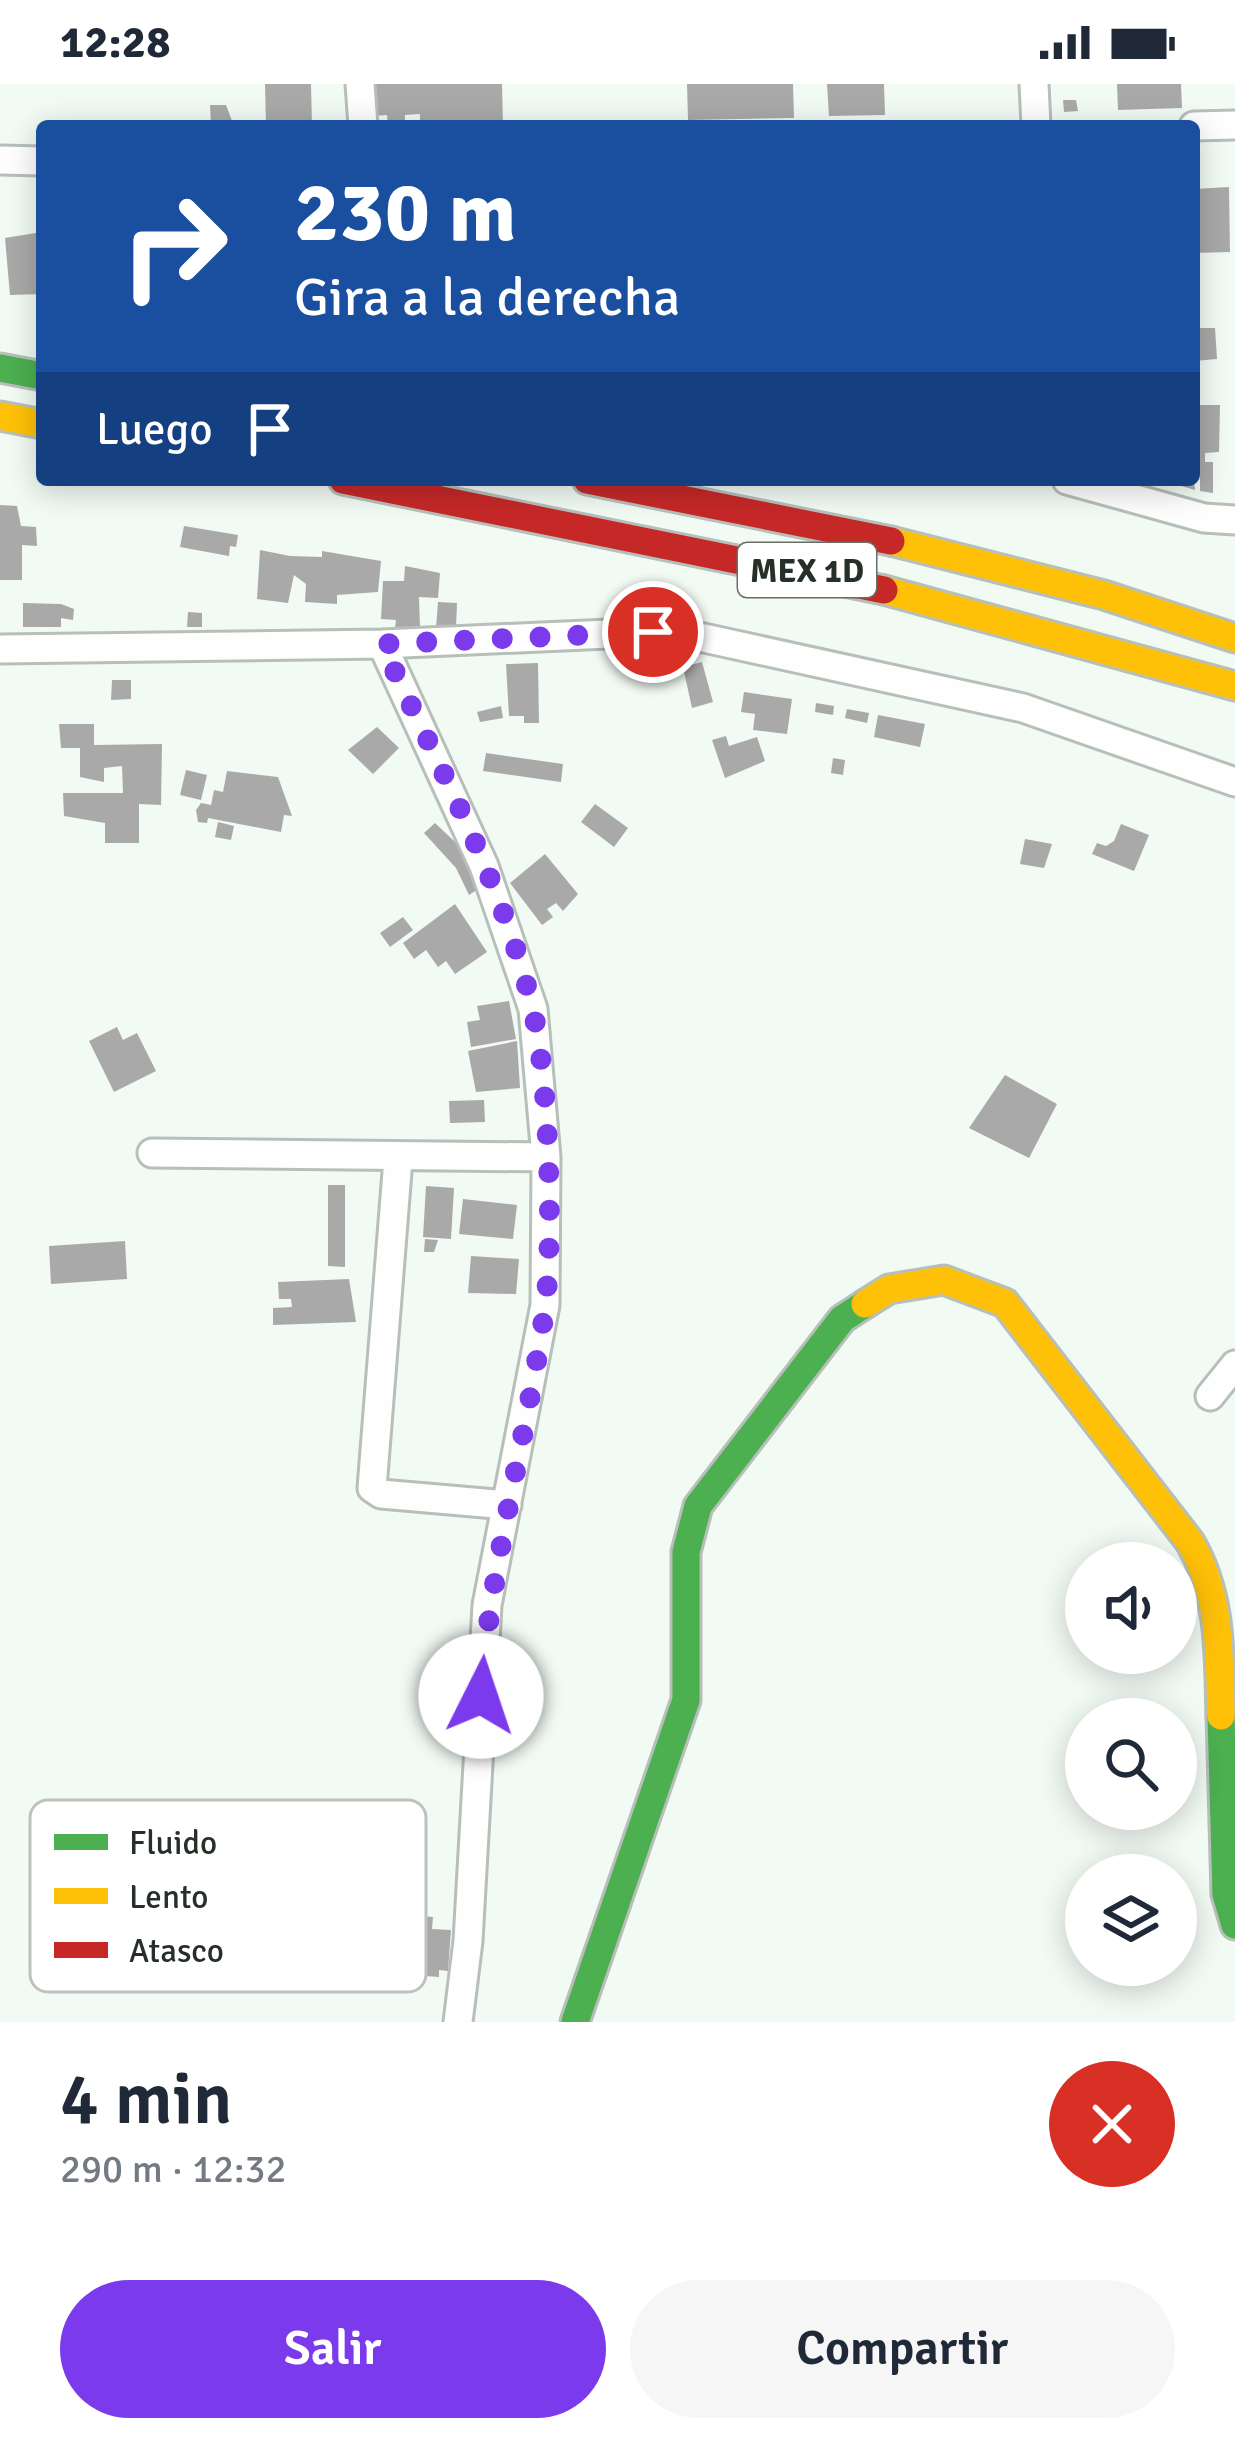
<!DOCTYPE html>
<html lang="es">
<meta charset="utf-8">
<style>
body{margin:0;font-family:Signika,sans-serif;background:#f6f6f7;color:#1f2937;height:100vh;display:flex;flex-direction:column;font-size:45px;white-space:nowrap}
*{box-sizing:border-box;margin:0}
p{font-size:39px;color:#747a83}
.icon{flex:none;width:66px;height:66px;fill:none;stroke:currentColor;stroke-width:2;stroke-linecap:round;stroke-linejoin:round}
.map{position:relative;height:1938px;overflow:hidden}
.drawer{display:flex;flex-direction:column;background:#fff;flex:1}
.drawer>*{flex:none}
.guide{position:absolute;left:36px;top:36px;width:1164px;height:366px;border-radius:12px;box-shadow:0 6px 30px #0003;background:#1a4fa0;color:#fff;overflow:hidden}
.fabs{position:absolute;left:1065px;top:1458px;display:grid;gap:24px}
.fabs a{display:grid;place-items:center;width:132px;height:132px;border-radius:50%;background:#fff;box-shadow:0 6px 30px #0003;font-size:60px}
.pin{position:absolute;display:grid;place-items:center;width:102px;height:102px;color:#fff;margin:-51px;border:6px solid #fff;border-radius:50%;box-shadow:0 3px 12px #0007}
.me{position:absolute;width:132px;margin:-66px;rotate:4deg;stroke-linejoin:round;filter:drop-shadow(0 0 9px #0008)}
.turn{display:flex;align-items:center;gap:42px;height:252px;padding:0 60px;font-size:54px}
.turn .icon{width:156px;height:156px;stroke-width:2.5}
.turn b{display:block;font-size:84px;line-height:102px}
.then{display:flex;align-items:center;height:114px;padding:0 60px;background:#0003;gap:24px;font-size:45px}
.round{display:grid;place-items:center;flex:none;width:126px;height:126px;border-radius:63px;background:#f6f6f7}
.headline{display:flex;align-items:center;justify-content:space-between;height:204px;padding:0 60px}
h1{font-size:72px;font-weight:600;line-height:90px}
.action{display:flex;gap:24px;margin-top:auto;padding:24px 60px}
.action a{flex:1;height:138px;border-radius:72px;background:#7c3aed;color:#fff;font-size:48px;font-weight:600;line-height:138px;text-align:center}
.action a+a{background:#f6f6f7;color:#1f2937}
.status{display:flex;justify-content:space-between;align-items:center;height:84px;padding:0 60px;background:#fff;direction:ltr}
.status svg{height:33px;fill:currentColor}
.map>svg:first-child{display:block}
</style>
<div class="status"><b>12:28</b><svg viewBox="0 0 49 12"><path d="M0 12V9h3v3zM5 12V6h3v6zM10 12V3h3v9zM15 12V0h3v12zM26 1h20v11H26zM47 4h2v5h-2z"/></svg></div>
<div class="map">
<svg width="1235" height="1938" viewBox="0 0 1235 1938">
<rect width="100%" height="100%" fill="#f2faf4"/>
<path fill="#aaa9a9" d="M265,0H311L312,42H266Z
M372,0H502L503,42H420V30L405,31V42H388L387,31L373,32Z
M687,0H793L794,34L688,36Z
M827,0H884L885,31L829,32Z
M1117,0H1181L1182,24L1118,26Z
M1063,16H1076L1078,27L1064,28Z
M210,21H226L234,42H211Z
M1229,103L1230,168L1194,169V105Z
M42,148V210L10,211L5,154Z
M1194,244H1215L1217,275L1194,277Z
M1194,321H1220L1219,368L1205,369V378H1213V409L1200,407V378H1194Z
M1164,396H1194L1195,406L1164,397Z
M0,421L17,422L21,442L36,443L37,462L22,461V496H0Z
M184,442L238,451L236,463L230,462L229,472L180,463Z
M260,466L290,472L322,473V467L381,477L378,508L337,511V520L305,518L306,500L294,491L288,519L257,515Z
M405,482L440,489L438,514L419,513L420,544H395L396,536L381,535L383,497H404Z
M438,518L457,519L456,544H436Z
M23,519L61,520L74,525L73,536L61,534V543H23Z
M188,528L202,529V543H187Z
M702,578L713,618L692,624L683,583Z
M538,579L539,639H524V632H509L506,580Z
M112,596H131V615L111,616Z
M744,608L792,615L787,650L753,646L755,630L741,628Z
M816,619L834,622L833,631L815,628Z
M501,622L503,634L480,638L477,628Z
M847,625L869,629L867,639L845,634Z
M878,631L925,640L920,663L874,653Z
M59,640H94V661L162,660L161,721L139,720V759H105V739L64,732L63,709H123L122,682L104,684V698L80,693V664H61Z
M377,643L399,664L373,690L348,666Z
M726,652L729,662L757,653L765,677L725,694L712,656Z
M486,669L563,680L561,698L483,687Z
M833,674L845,676L843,691L831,689Z
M186,686L207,691L201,716L180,711Z
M227,687L278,693L292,732L284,731L281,748L208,734L207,739L198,738L196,726L201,719L211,721L214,706L223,708Z
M595,720L628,744L614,763L581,738Z
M218,738L234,742L231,756L215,753Z
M435,739L471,773L486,800L469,811L456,784L424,749Z
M1121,740L1149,751L1134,787L1092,770L1097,759L1106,762L1114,757Z
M1025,755L1052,760L1044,784L1020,780Z
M545,770L578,810L563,827L556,819L547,825L553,833L542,841L510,799Z
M455,820L487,868L455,890L446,877L438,883L426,866L414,875L403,859Z
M403,833L413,846L390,863L380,849Z
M509,917L516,955L471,963L467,938L480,936L477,922Z
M117,943L123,956L137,949L156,987L114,1008L89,957Z
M517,957L520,1004L476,1008L468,967Z
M1005,991L1057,1020L1029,1074L969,1044Z
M484,1016L485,1038L450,1039L449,1017Z
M328,1101H345V1183L328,1182Z
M426,1102L454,1104L451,1155L423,1153Z
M463,1115L517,1121L513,1155L459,1150Z
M425,1155L438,1156L434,1168H424Z
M125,1157L127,1195L51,1200L49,1162Z
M471,1172L519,1175L516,1210L468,1209Z
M349,1195L356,1238L273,1241V1224L292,1223L291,1215H279L278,1198Z
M392,1830L433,1833L432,1845L451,1846L448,1887L439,1886V1893L399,1890L401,1876L388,1875Z"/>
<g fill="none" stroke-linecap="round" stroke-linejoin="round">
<g stroke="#b7bfb9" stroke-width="33">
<path id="street" d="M360,0L363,42
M1034,0L1036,42
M1194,42L1235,41
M0,76L42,77
M1067,396L1204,434L1235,436
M382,560L484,782L533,925L546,1073L545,1221L487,1521L468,1857L458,1938
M0,565L382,560L653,548L704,554L1023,624L1235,698
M152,1069L546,1073
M398,1075L372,1404L381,1410L507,1421
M1210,1312L1235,1281"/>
</g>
<g stroke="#b7bfb9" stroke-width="33">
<path id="fast" d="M0,284L42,292
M1221,1632L1226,1810L1235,1841
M575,1938L686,1616V1468L698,1422L842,1235L865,1220"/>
</g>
<g stroke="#b7bfb9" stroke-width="33">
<path id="slow" d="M0,332L42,340
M891,457L1104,511L1235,554
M884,506L1235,602
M865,1220L889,1205L944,1196L1005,1219L1190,1458C1222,1513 1219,1570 1221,1632"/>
</g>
<g stroke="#b7bfb9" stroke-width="33">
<path id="jam" d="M343,396L884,506
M587,396L891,457"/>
</g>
<use href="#street" stroke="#fdfefd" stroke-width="27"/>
<use href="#fast" stroke="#4caf50" stroke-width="27"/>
<use href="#slow" stroke="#ffc107" stroke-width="27"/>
<use href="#jam" stroke="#c62828" stroke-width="27"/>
</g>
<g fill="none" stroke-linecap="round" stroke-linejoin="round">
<path stroke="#7c3aed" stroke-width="21" stroke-dasharray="0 37.8" d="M481,1612C490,1480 527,1354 545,1224C554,1153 549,992 532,923C502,796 436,677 382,560L653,548"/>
</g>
<g text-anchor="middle" stroke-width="12" stroke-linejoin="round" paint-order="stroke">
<rect fill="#fff" stroke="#676e69" stroke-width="3" x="738" y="459" width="138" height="54" rx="9"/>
<g font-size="33" font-weight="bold" fill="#263029">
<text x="807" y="498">MEX 1D</text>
</g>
</g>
<rect x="30" y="1716" width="396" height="192" rx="18" fill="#fff" stroke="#bec1bf" stroke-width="3"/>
<rect x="54" y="1750" width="54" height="16" fill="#4caf50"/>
<rect x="54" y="1804" width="54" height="16" fill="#ffc107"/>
<rect x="54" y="1858" width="54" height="16" fill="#c62828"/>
<g font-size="33" fill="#263029">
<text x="129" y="1770">Fluido</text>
<text x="129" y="1824">Lento</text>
<text x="129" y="1878">Atasco</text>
</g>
</svg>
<div class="fabs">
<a><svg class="icon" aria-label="sound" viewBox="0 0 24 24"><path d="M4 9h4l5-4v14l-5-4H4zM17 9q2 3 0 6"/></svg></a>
<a><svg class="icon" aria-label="search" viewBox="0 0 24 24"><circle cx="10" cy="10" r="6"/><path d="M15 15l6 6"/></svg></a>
<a><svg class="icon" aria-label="layers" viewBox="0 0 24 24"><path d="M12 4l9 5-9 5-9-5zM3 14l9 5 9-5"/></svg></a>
</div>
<div class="pin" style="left:653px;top:548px;background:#d93025"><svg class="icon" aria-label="arrive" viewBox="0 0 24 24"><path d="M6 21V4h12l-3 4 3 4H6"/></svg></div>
<svg class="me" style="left:481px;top:1612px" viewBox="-20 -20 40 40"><circle r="19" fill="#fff"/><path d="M0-13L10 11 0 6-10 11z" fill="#7c3aed"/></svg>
<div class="guide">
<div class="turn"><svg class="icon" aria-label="right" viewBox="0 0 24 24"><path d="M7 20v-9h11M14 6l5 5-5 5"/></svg><div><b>230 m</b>Gira a la derecha</div></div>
<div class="then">Luego<svg class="icon" aria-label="arrive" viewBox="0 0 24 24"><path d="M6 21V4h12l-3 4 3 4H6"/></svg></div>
</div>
</div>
<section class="drawer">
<div class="headline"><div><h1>4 min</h1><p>290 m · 12:32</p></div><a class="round" style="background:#d93025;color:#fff"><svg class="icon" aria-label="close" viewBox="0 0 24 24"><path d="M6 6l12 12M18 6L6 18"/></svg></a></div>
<div class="action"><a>Salir</a><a>Compartir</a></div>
</section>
